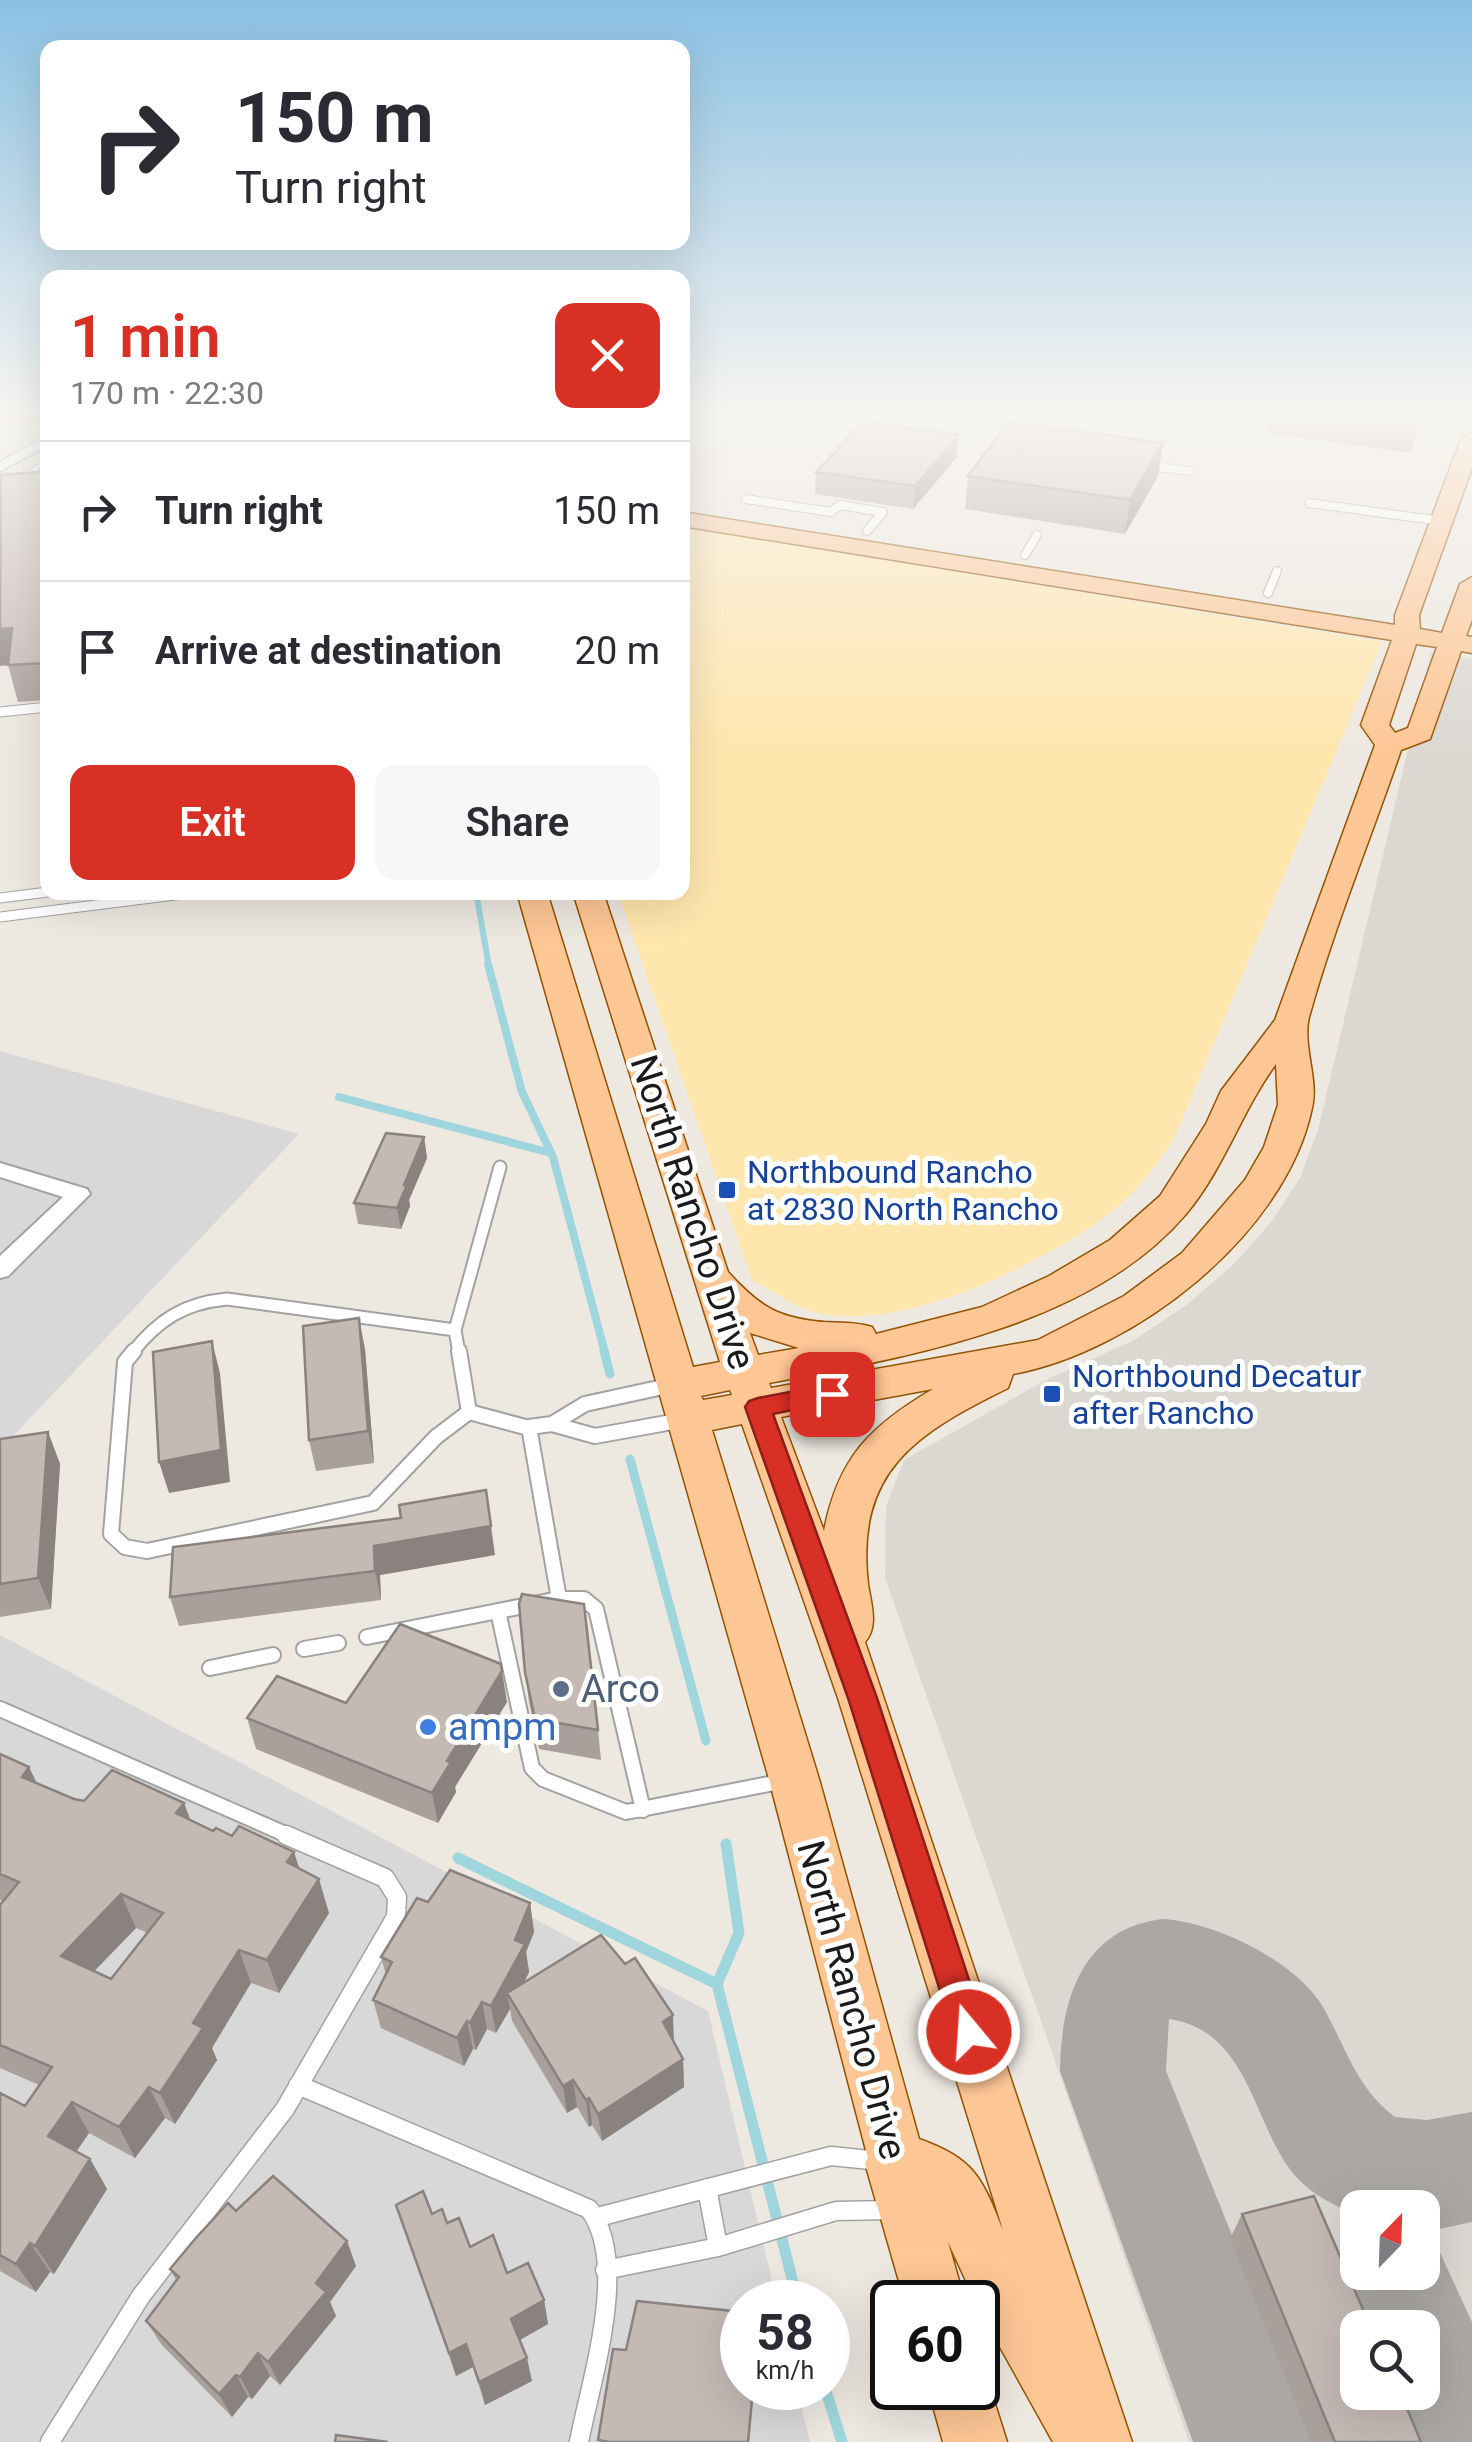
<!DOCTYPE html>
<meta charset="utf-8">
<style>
body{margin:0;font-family:Roboto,sans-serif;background:#f7f7f7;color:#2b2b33;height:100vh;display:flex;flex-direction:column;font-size:38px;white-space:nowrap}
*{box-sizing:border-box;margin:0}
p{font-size:32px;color:#7c7c81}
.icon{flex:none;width:55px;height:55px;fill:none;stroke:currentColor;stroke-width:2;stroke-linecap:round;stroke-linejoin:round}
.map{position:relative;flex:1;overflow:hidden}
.panel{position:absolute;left:40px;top:270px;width:650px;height:630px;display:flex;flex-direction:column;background:#fff;border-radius:20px;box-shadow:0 10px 40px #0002}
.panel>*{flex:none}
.guide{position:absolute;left:40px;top:40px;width:650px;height:210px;border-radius:20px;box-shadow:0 10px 40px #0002;background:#fff;color:#2b2b33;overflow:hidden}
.needle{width:65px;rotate:23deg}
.fabs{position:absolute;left:1340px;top:2190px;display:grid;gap:20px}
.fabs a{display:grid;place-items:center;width:100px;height:100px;border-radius:20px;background:#fff;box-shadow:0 10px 40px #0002;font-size:50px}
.speed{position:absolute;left:720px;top:2280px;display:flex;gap:20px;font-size:50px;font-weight:700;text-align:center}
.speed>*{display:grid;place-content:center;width:130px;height:130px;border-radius:50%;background:#fff;box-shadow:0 10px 40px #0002;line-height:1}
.speed small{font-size:25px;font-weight:400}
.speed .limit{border:5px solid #111;border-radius:15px;background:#fff;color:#111}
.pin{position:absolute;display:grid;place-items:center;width:85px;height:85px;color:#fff;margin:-42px;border-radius:20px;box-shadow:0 5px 15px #0006}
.me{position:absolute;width:110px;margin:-55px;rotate:342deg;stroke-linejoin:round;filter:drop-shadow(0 0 8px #0008)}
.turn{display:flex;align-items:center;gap:35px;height:210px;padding:0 30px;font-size:45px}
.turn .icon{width:130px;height:130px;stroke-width:2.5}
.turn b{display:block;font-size:70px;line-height:85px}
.round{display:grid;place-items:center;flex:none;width:105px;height:105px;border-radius:20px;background:#f7f7f7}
.summary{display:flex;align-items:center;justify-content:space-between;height:170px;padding:0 30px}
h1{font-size:60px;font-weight:600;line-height:75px;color:#d93025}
.cta{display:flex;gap:20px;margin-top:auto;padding:20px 30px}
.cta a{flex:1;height:115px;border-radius:20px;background:#d93025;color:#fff;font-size:40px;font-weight:600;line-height:115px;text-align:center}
.cta a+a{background:#f7f7f7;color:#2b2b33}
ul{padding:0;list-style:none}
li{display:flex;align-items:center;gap:30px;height:140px;padding:0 30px;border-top:2px solid #e1e1e2}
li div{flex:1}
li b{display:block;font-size:38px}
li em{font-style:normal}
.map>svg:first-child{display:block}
</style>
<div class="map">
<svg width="1472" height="2442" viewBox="0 0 1472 2442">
<rect width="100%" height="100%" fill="#ede8e0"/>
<path fill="#d9d8d8" d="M0,1051L299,1134L0,1450Z
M0,1635L708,2011L777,2302H742V2388H797L810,2442H0Z"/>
<path fill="#c9c9c9" d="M805,410H914L892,435L793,422Z"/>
<path fill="#dbd8d2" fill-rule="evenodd" d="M1431,652L1472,659V2442H1189L885,1578L886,1506L904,1460L1044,1381L1134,1340L1189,1303L1235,1263L1272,1221L1300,1178L1318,1130ZM1358,2208H1422V2272H1358ZM1358,2328H1422V2392H1358Z"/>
<path fill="#ffe6ad" d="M683,527L1382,642L1173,1141C1153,1170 1131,1199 1101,1220C1032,1268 899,1334 814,1312C793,1306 771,1290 752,1280L618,893L682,892Z"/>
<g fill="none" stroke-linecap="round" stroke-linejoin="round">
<path stroke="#9fd5dc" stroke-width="6" d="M476,892L489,967"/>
<path stroke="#9fd5dc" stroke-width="8" d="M488,964L522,1092L553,1157L605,1353
M339,1097L551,1153"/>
<path stroke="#9fd5dc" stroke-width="9" d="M604,1351L610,1374
M630,1459L706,1741"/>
<path stroke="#9fd5dc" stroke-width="11" d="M458,1858L717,1984L798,2302
M717,1984L739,1933L726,1844
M825,2388L842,2442"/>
<path fill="#aba8a4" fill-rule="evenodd" d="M1163,1919C1215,1922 1296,1961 1323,2007C1346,2047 1356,2088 1395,2117L1427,2120L1472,2112V2222L1430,2231L1472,2322V2442H1403L1382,2392H1422V2328H1358V2333L1333,2272L1350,2231L1358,2228V2272H1422V2208H1358V2215C1333,2205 1310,2194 1292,2172C1252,2121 1249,2031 1169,2019L1166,2071L1315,2442H1193L1060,2071C1061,2000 1082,1928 1163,1919Z"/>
<g stroke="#a2a2a2" stroke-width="10">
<path id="lane-far4" d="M826,410L815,421L873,429L891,410
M1144,465L1190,471
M0,493L48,463
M746,499L831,512L840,505L883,512L867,531
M1309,503L1442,521
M1025,555L1037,535
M1268,593L1277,571"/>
</g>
<g stroke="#a2a2a2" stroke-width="11">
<path id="lane-far3" d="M0,712L48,707
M0,898L48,892
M0,917L199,892"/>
</g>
<g stroke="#a2a2a2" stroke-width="15">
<path id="lane-far2" d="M455,1330L500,1167
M132,1353C158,1320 184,1303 227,1299L455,1330L459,1353"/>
</g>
<g stroke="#a2a2a2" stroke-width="18">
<path id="lane-far1" d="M134,1351L125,1362L111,1534L125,1547L147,1551L373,1503L436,1437L469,1412
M459,1351L469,1412
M469,1412L529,1428
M683,1420L595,1436L552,1424L529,1427L559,1599L498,1611L532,1768L543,1779L626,1812L784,1781
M552,1424L585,1404L672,1385
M559,1599H584L596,1609L643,1810
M367,1637L498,1611
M304,1649L338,1643
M210,1668L273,1655
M0,1709L292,1837"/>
</g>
<g stroke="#a2a2a2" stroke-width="21">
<path id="lane" d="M298,2085L589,2209C630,2263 591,2379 579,2442
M707,2188L718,2247
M598,2217L831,2156L880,2161
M605,2270L718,2247L836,2211L893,2210
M50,2442L141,2296L285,2109L396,1917L397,1897L385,1878L286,1835"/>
</g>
<g stroke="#a2a2a2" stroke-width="4">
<path id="street" d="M1352,410H1390L1472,420V428Z
M48,435V445L0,471V462Z
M0,1163L87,1189L90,1194L8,1276L0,1278V1256L63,1197L0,1177Z"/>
</g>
<g stroke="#935300" stroke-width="3">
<path id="primary" d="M0,410L48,412V424L0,416Z
M1472,433V468L1419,615L1420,629L1442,633L1460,584L1472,577V620L1466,636L1472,637V653L1461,651L1430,739L1401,750C1371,838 1334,927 1309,1017C1302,1046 1319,1079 1312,1108C1286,1234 1134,1352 1013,1374L1008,1388C917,1433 855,1470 868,1584C871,1604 879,1626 865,1642L1132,2442H1053L981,2313L948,2242L965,2302H905L865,2163L868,2158L769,1779L517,892H547L693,1367L720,1362L573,892H603L728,1272C759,1306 777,1318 824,1322C841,1323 856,1322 872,1327L876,1334L982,1307L1049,1276L1110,1240L1160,1196L1206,1124L1221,1091L1275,1020L1375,745L1361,725L1392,640L682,526V512L1395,625V615L1461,439ZM1416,644L1437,647L1408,728L1395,733L1389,725ZM1276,1064L1278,1105L1264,1147L1245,1180L1182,1253L1124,1296L1038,1340L771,1388L769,1383C906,1357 1090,1327 1186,1214C1224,1169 1242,1110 1276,1064ZM750,1333L799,1348L758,1355ZM933,1389C870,1426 838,1458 824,1531L781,1417ZM730,1390L732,1395L703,1400L701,1396ZM742,1424L838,1698L1003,2230C982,2178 975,2159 919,2139L819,1779L712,1430Z
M978,2365L990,2388L1007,2442H943L928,2388H978Z"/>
</g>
<use href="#lane-far4" stroke="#fff" stroke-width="8"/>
<use href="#lane-far3" stroke="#fff" stroke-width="9"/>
<use href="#lane-far2" stroke="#fff" stroke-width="11"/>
<use href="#lane-far1" stroke="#fff" stroke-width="14"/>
<use href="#lane" stroke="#fff" stroke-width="18"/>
<use href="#street" fill="#fff" fill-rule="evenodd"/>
<use href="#primary" fill="#fdc695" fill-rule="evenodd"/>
</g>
<path fill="#a99f9b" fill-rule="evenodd" d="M1271,410H1422L1411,453L1266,433Z
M1163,443L1158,476L1125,534L965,509L968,476Z
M957,457L913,509L815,494L816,472Z
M48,460V700L18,702L8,665L38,472Z
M424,1137L427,1158L409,1200L410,1206L401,1229L358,1224L354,1203Z
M365,1349L374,1463L316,1471L309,1440Z
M48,1432L60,1464L51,1609L0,1617V1439Z
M495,1555L380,1575L381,1600L179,1626L170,1597Z
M525,1672L598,1730L601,1760L539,1749L529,1702Z
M507,1702L455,1787L456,1792L438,1823L256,1749L247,1718L346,1703Z
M0,1754L37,1783L74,1799L84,1801L184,1803L190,1820L299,1868L329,1913L279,1993L251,1983L212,2048L217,2060L175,2124L165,2118L135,2158L89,2133L76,2152L90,2159L107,2189L54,2274L50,2272L36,2292L0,2271V2093L25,2106L39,2085L0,2068V1905L3,1901L0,1900ZM136,1928L148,1933L111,1979L94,1971Z
M428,1902L530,1903L534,1932L526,1952L529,1972L524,1983L674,2043L683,2059L684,2087L602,2141L592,2125L589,2127L577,2107L567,2113L512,2021L510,2009L496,2033L487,2029L476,2050L473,2049L464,2066L381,2028L373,2000L386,1975L381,1957Z
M396,2205L432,2214L447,2223L470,2247L544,2300L548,2324L520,2340L532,2381L485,2405L473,2367L456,2376Z
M236,2211L356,2266L330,2302L336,2316L280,2385L270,2376L252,2399L248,2397L232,2417L161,2344L146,2321L176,2280L170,2269Z
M1242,2214L1421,2442H1311L1230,2239Z"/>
<path fill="#8a827e" d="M959,435L957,457L913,509L915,486Z
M1163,443L1158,476L1125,534L1130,500Z
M12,628L22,664L0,666V629Z
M424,1137L427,1158L409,1200L410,1206L401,1229L397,1208L404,1185Z
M359,1318L365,1349L374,1463L368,1431Z
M212,1341L220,1373L230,1482L169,1493L159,1462Z
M48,1432L60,1464L51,1609L38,1578Z
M491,1526L495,1555L380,1575L381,1600L375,1571L374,1546Z
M502,1671L507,1702L455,1787L456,1792L438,1823L432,1793L447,1761Z
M29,1767L46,1802L22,1777Z
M184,1803L197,1837L176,1813Z
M294,1852L305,1886L287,1862Z
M319,1879L329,1913L279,1993L267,1960Z
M121,1894L136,1928L77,1989L61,1956Z
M530,1903L534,1932L526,1952L529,1972L513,2003L507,1993L510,2009L496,2033L491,2006L515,1940Z
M239,1950L251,1983L212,2048L217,2060L175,2124L160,2093L193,2023Z
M482,2002L487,2029L476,2050L470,2023Z
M673,2015L674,2043L663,2022Z
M467,2021L473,2049L464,2066L457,2038Z
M683,2059L684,2087L602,2141L598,2114Z
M573,2080L577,2107L567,2113L563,2086Z
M149,2087L165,2118L135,2158L119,2127Z
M589,2098L592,2125L589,2127L586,2100Z
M72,2102L89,2133L66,2167L48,2136Z
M90,2159L107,2189L54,2274L35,2246Z
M347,2241L356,2266L330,2302L336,2316L280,2385L268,2362L316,2283Z
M30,2243L50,2272L36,2292L16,2264Z
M544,2300L548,2324L516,2342L511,2319Z
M466,2344L473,2367L456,2376L449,2353Z
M258,2353L270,2376L252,2399L240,2377Z
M527,2358L532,2381L485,2405L479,2382Z
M236,2375L248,2397L232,2417L219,2394Z
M753,2388H754L749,2442H748Z"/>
<path fill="#c5b9b4" stroke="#8a827e" stroke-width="2.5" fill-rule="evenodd" d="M1341,410H1422L1419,421Z
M864,421L959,435L915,486L816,472Z
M1009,421L1163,443L1130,500L968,476Z
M48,460V663L8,665L12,628L0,629L1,475L38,472Z
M386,1133L424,1137L404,1185H407L397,1208L354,1203Z
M359,1318L368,1431L309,1440L303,1326Z
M212,1341L221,1450L159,1462L153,1352Z
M48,1432L38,1578L0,1584V1439Z
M486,1490L491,1526L374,1546L375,1571L170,1597L173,1547L401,1518L399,1505Z
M522,1594L584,1604L598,1730L535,1719L525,1672L519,1604Z
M400,1624L501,1664L502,1671L447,1761L451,1762L432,1793L247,1718L277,1676L346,1703Z
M0,1754L29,1767L22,1777L74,1799L84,1801L112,1770L184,1803L176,1813L213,1831L216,1828L232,1836L239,1826L294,1852L287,1862L319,1879L267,1960L239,1950L193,2023L203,2028L160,2093L149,2087L119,2127L72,2102L48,2136L90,2159L35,2246L30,2243L16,2264L0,2255V2093L25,2106L52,2067L0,2045V1905L19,1882L0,1874ZM121,1894L163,1913L111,1979L61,1956Z
M450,1870L530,1903L515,1940L525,1944L491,2006L482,2002L470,2023L467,2021L457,2038L373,2000L392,1962L381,1957L417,1898L428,1902Z
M601,1935L625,1964L635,1958L673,2015L663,2022L683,2059L598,2114L589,2098L586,2100L573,2080L563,2086L507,1993Z
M273,2176L347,2241L316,2283L326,2292L268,2362L258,2353L240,2377L236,2375L219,2394L146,2321L179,2277L170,2269L195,2239L228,2203L236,2211Z
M423,2191L432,2214L442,2209L447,2223L459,2218L470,2247L493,2235L507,2273L528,2263L544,2300L511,2319L527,2358L479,2382L466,2344L449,2353L396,2205Z
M1314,2196L1371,2328H1358V2392H1400L1421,2442H1335L1242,2214Z
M637,2301L742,2312V2388H753L748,2442H610L598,2440L613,2349L626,2350Z
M336,2435L388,2442H335Z"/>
<linearGradient id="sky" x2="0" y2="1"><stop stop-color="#8bc1e3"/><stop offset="0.55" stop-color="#f7f5f1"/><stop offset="1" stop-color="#f7f5f1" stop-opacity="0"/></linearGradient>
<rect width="1472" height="752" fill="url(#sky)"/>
<path fill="#d93025" stroke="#8d1f18" stroke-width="2.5" d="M832,1384L841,1387L845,1394L841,1400L773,1414L877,1698L986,2032L981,2044L969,2049L958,2044L953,2032L848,1698L745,1407L749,1401L758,1398Z"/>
<g fill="#1a4fb4" stroke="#fff" stroke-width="4">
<rect x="717" y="1180" width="20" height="20" rx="5"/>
<rect x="1042" y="1384" width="20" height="20" rx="5"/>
</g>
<circle fill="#5c6f8a" stroke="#fff" stroke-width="4" cx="561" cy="1689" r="10"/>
<circle fill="#3f7fe0" stroke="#fff" stroke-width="4" cx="428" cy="1727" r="10"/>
<g text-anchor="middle" stroke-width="10" stroke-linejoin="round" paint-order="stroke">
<g font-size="32" fill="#164399" stroke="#fff" text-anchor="start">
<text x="747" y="1183">Northbound Rancho<tspan x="747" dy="37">at 2830 North Rancho</tspan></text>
<text x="1072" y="1387">Northbound Decatur<tspan x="1072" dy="37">after Rancho</tspan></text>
</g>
<g font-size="38" fill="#1b1b1b" stroke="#fff">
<text transform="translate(693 1212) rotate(72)" y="13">North Rancho Drive</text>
<text transform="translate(852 2000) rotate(75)" y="13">North Rancho Drive</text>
</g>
<g font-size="38" fill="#4e5e75" stroke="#fff" text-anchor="start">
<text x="581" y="1702">Arco</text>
</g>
<g font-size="38" fill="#366cbe" stroke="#fff" text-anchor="start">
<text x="448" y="1740">ampm</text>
</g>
</g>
</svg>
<div class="fabs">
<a><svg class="needle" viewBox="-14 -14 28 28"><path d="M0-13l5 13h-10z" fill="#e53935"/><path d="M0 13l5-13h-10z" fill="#7c7c81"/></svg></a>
<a><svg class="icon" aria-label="search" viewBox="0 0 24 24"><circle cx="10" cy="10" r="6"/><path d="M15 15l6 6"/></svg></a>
</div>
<div class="speed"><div>58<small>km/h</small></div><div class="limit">60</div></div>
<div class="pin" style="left:832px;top:1394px;background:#d93025"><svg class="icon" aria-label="arrive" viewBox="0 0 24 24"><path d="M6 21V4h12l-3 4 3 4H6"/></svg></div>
<svg class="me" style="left:969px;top:2032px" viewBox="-20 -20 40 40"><circle r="17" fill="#d93025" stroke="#fff" stroke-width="3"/><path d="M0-11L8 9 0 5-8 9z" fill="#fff"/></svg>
<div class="guide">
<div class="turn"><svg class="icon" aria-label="right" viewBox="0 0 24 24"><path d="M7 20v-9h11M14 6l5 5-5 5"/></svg><div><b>150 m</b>Turn right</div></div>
</div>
<section class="panel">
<div class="summary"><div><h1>1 min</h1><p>170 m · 22:30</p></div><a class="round" style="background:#d93025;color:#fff"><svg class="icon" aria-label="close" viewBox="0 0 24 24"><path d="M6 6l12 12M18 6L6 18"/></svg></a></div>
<ul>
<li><svg class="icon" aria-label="right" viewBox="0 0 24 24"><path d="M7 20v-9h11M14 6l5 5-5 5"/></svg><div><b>Turn right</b></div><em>150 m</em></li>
<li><svg class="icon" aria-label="arrive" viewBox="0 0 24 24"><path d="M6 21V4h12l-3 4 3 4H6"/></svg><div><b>Arrive at destination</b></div><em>20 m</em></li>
</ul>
<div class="cta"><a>Exit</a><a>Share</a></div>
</section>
</div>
